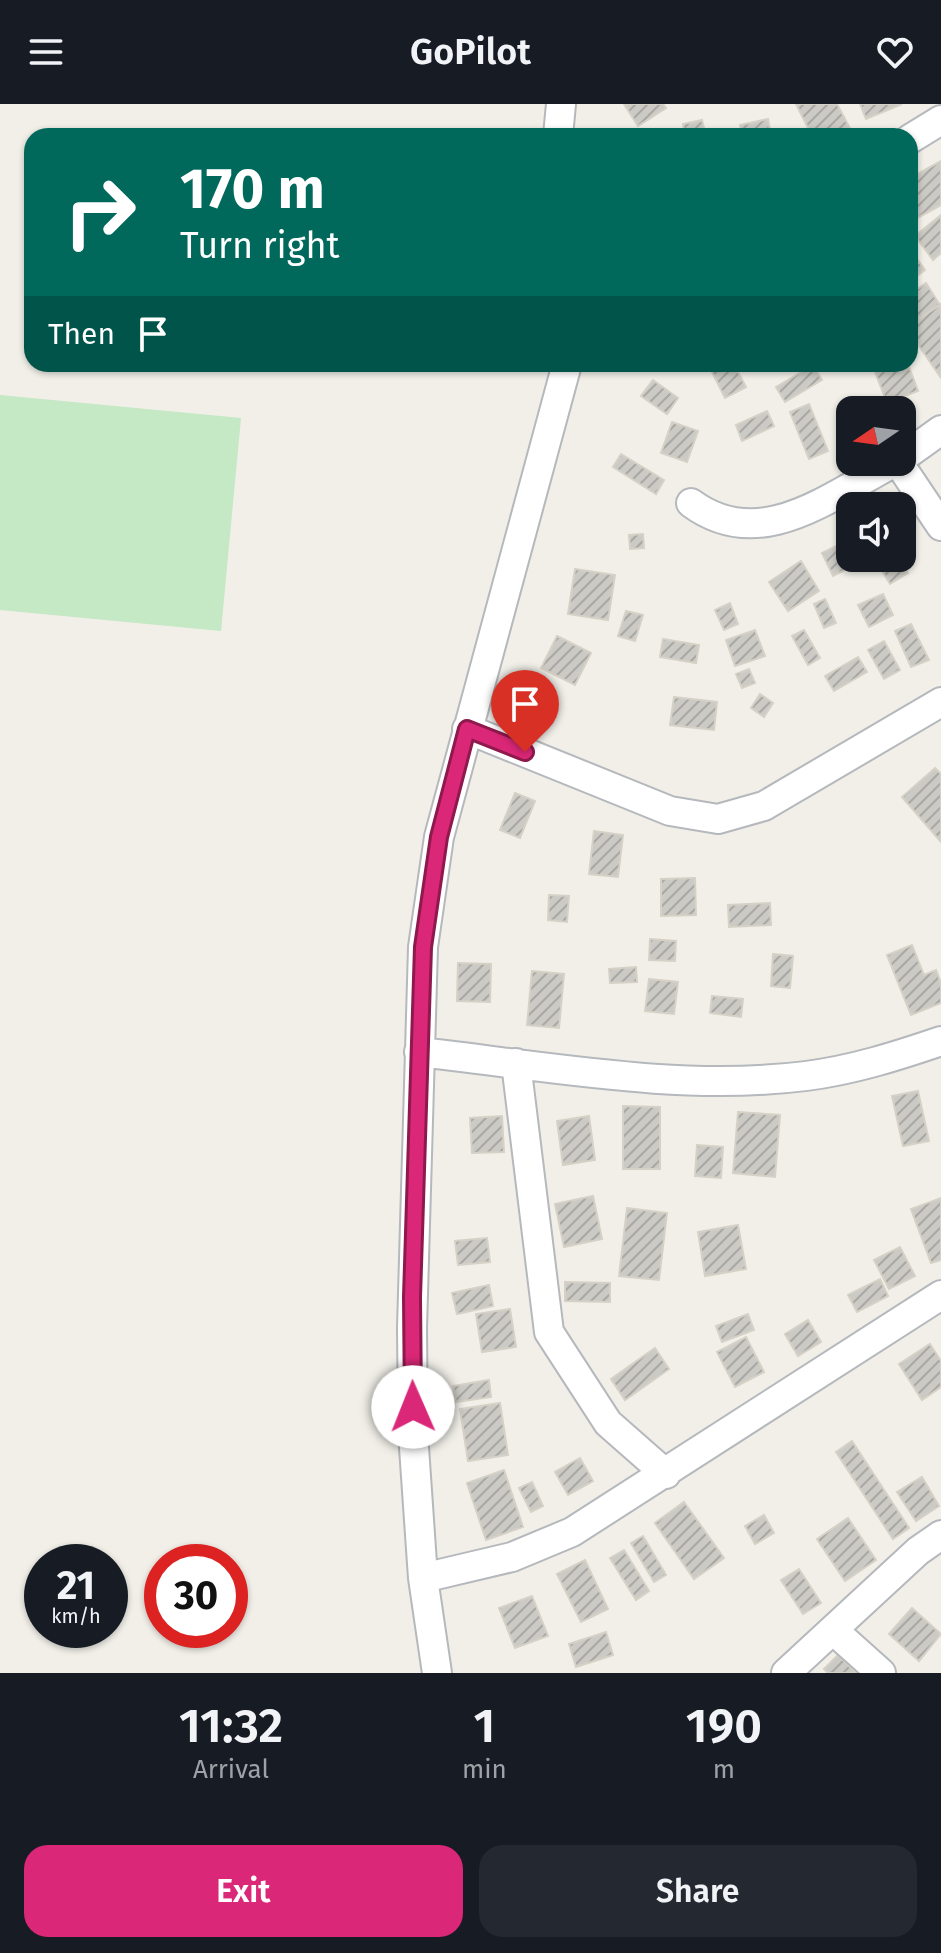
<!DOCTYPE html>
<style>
body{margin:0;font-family:"Fira Sans",sans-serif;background:#242831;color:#f1f3f6;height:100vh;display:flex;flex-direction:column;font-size:30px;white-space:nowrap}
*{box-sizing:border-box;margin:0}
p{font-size:26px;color:#9ea1a6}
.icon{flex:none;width:44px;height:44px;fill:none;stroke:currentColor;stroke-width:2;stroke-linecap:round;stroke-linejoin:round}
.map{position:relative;height:1569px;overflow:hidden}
.panel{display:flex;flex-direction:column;background:#171b24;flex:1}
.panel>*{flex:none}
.guide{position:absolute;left:24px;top:24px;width:894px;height:244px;border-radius:24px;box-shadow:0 2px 6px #0004;background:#00695c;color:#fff;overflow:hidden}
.needle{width:52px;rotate:257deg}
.tools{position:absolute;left:836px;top:292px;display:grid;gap:16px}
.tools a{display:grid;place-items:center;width:80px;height:80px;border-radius:16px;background:#171b24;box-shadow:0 2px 6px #0004;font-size:40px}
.speed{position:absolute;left:24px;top:1440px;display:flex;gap:16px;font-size:40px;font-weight:700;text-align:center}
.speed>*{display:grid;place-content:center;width:104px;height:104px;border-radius:50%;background:#171b24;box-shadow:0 2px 6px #0004;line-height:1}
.speed small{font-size:20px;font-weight:400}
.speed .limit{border:12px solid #d22;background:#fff;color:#111}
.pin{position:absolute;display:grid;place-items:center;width:68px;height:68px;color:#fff;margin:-82px -34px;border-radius:50% 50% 50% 0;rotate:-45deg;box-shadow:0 0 8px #0007}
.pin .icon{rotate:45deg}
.me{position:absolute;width:88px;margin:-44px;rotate:359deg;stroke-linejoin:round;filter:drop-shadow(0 0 6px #0008)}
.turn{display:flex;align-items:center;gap:28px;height:168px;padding:0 24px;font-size:36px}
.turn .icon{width:104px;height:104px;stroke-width:2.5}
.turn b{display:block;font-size:56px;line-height:68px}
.then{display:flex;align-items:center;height:76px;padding:0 24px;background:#0003;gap:16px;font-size:30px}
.eta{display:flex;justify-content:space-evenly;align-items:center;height:136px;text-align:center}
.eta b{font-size:48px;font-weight:600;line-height:56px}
.button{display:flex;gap:16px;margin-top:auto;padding:16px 24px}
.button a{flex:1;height:92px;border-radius:24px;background:#db2777;color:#fff;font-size:32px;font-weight:600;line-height:92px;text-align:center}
.button a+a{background:#242831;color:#f1f3f6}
header{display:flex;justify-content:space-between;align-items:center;height:104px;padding:0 24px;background:#171b24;font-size:36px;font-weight:600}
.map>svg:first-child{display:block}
</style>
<header><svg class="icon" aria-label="menu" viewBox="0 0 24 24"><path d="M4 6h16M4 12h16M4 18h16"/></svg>GoPilot<svg class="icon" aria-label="heart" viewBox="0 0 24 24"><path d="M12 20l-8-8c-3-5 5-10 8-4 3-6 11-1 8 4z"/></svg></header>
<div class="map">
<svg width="941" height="1569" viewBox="0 0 941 1569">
<defs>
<pattern id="building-hatch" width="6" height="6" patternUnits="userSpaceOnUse" patternTransform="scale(2)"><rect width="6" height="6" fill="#cccac5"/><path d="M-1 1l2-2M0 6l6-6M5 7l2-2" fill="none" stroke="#a9a8a4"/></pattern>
</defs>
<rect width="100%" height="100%" fill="#f1efe8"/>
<path fill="#c5e8c5" d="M0,291L241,314L221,527L0,506Z"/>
<path fill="url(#building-hatch)" stroke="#d6d1c6" stroke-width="2" d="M624,0H663L666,4L638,22Z
M796,0H837L851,26L840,32H812Z
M860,0H902L866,15Z
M768,15L771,32H742L740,21Z
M702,16L706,32H685L683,20Z
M941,57V101L910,118V74Z
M941,111V149L933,156L915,132Z
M910,145L925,166L910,177Z
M926,179L940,201L915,217L910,209V190Z
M941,200V274L910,229V221Z
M708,260H734L746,283L725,294Z
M872,260H908L918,287L887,299Z
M813,261L822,276L785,298L776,283Z
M653,276L678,294L667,310L641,292Z
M809,300L828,347L809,355L790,308Z
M767,307L774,322L742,337L736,321Z
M672,318L698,327L687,358L661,349Z
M621,350L664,376L656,390L613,363Z
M643,430L644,444L630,445L629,431Z
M838,441L849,464L833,472L822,449Z
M874,454H898L908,469L890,480Z
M801,457L819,487L788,507L769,478Z
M575,465L615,471L608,516L568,510Z
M883,490L893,511L869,523L858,501Z
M825,495L836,519L824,524L814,500Z
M730,499L738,520L724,526L715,506Z
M626,507L643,511L635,537L618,532Z
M911,520L929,556L911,563L895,527Z
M755,526L765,552L735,562L726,536Z
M804,526L820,554L808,561L792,532Z
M557,532L591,549L575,581L541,564Z
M663,535L699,541L696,559L660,553Z
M884,537L900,566L884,575L868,546Z
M858,553L867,568L834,587L825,572Z
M749,565L755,579L742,584L736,570Z
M760,590L773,599L764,613L751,604Z
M674,593L717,598L714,626L670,621Z
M935,664L941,670V738L902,693Z
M515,689L535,697L520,734L500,726Z
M594,727L623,731L618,773L589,770Z
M695,774L696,811L661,812V775Z
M549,791L569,792L567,818L548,816Z
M770,799L771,821L729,823L728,801Z
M650,835L676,837L675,857L649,856Z
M912,841L924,871L936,866L941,879V899L911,911L887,851Z
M773,850L793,852L790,884L771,882Z
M458,859L491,860L490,898L457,897Z
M636,863L637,878L610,879L609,865Z
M532,867L564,870L559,924L527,921Z
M649,875L678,878L674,910L645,907Z
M712,892L743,895L741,913L710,909Z
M918,987L929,1037L903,1042L892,992Z
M623,1002L660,1003V1065H623Z
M738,1008L780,1011L775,1073L733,1069Z
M502,1012L504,1048L472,1049L470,1014Z
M589,1012L595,1056L563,1061L557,1017Z
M697,1041L723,1043L721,1074L695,1072Z
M593,1092L602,1135L564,1143L555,1100Z
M941,1094V1156L931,1159L911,1105Z
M627,1104L667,1109L659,1176L619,1172Z
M738,1121L746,1165L705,1172L698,1128Z
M487,1134L490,1158L458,1161L455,1137Z
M900,1143L915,1172L889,1185L874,1156Z
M880,1175L888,1192L857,1208L848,1191Z
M565,1178L610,1179V1198L565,1197Z
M489,1181L493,1202L457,1210L452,1189Z
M510,1205L516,1243L482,1248L476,1210Z
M748,1210L754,1226L722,1238L716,1222Z
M808,1216L821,1238L798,1252L785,1230Z
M746,1233L764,1268L735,1283L717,1248Z
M930,1240L941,1257V1283L922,1296L899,1260Z
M655,1244L669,1265L625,1296L611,1275Z
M489,1276L491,1293L456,1298L453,1282Z
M500,1299L508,1351L468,1357L460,1305Z
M852,1337L909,1424L893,1435L836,1348Z
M580,1354L593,1377L568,1391L555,1368Z
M504,1366L523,1423L486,1436L467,1379Z
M922,1373L939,1402L916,1417L897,1388Z
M532,1378L543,1402L531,1408L519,1384Z
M684,1398L724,1454L694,1475L655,1419Z
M764,1411L774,1429L755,1440L745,1422Z
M848,1414L876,1456L845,1477L817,1435Z
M643,1432L666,1471L654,1478L631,1439Z
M624,1446L649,1487L636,1496L610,1454Z
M585,1456L608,1505L581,1518L557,1470Z
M799,1465L821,1499L803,1510L781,1476Z
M532,1492L548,1532L515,1544L499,1504Z
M912,1504L941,1530L919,1557L889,1530Z
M606,1528L613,1551L576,1563L569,1540Z
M838,1551L856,1569H828L824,1565Z"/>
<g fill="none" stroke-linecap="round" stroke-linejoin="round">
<g stroke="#b5b8bc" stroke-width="32">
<path id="minor" d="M558,32L561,0
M910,35L941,16
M902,354L941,326
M898,358L941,422
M691,399C761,451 831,391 895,358
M467,625L670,707L718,715L764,702L941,598
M419,948C546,962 679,988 806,972C853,966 897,952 941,937
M516,959L549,1228L608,1319L666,1370
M423,1474L512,1453L572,1428L941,1191
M833,1526L881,1569
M437,1569L423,1474L413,1329L412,1224L423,843L439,733L567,260
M786,1569L918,1447L941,1431"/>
</g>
<use href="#minor" stroke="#fff" stroke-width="28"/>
</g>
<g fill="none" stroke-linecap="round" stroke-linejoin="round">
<g stroke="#8e194d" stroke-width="20">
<path id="route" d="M413,1303L412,1193L423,843L439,733L467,625L525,648"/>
</g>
<use href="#route" stroke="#db2777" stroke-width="14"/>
</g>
</svg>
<div class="tools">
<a><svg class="needle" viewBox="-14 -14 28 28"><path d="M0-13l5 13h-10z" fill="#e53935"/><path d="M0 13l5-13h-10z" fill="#9ea1a6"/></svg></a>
<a><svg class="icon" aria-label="sound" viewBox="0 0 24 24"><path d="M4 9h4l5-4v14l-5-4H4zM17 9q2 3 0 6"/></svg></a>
</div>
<div class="speed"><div>21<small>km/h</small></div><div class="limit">30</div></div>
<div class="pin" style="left:525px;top:648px;background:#d93025"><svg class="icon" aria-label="arrive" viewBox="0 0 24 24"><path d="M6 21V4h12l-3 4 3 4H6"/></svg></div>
<svg class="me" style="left:413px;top:1303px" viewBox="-20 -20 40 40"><circle r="19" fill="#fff"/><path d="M0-13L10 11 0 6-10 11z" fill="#db2777"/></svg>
<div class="guide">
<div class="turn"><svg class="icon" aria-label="right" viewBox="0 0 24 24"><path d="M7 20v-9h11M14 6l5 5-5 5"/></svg><div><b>170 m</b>Turn right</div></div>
<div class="then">Then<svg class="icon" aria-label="arrive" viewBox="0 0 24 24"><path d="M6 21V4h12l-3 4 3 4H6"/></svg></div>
</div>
</div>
<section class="panel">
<div class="eta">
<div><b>11:32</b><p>Arrival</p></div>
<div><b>1</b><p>min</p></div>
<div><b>190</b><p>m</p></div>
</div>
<div class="button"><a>Exit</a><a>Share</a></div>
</section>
